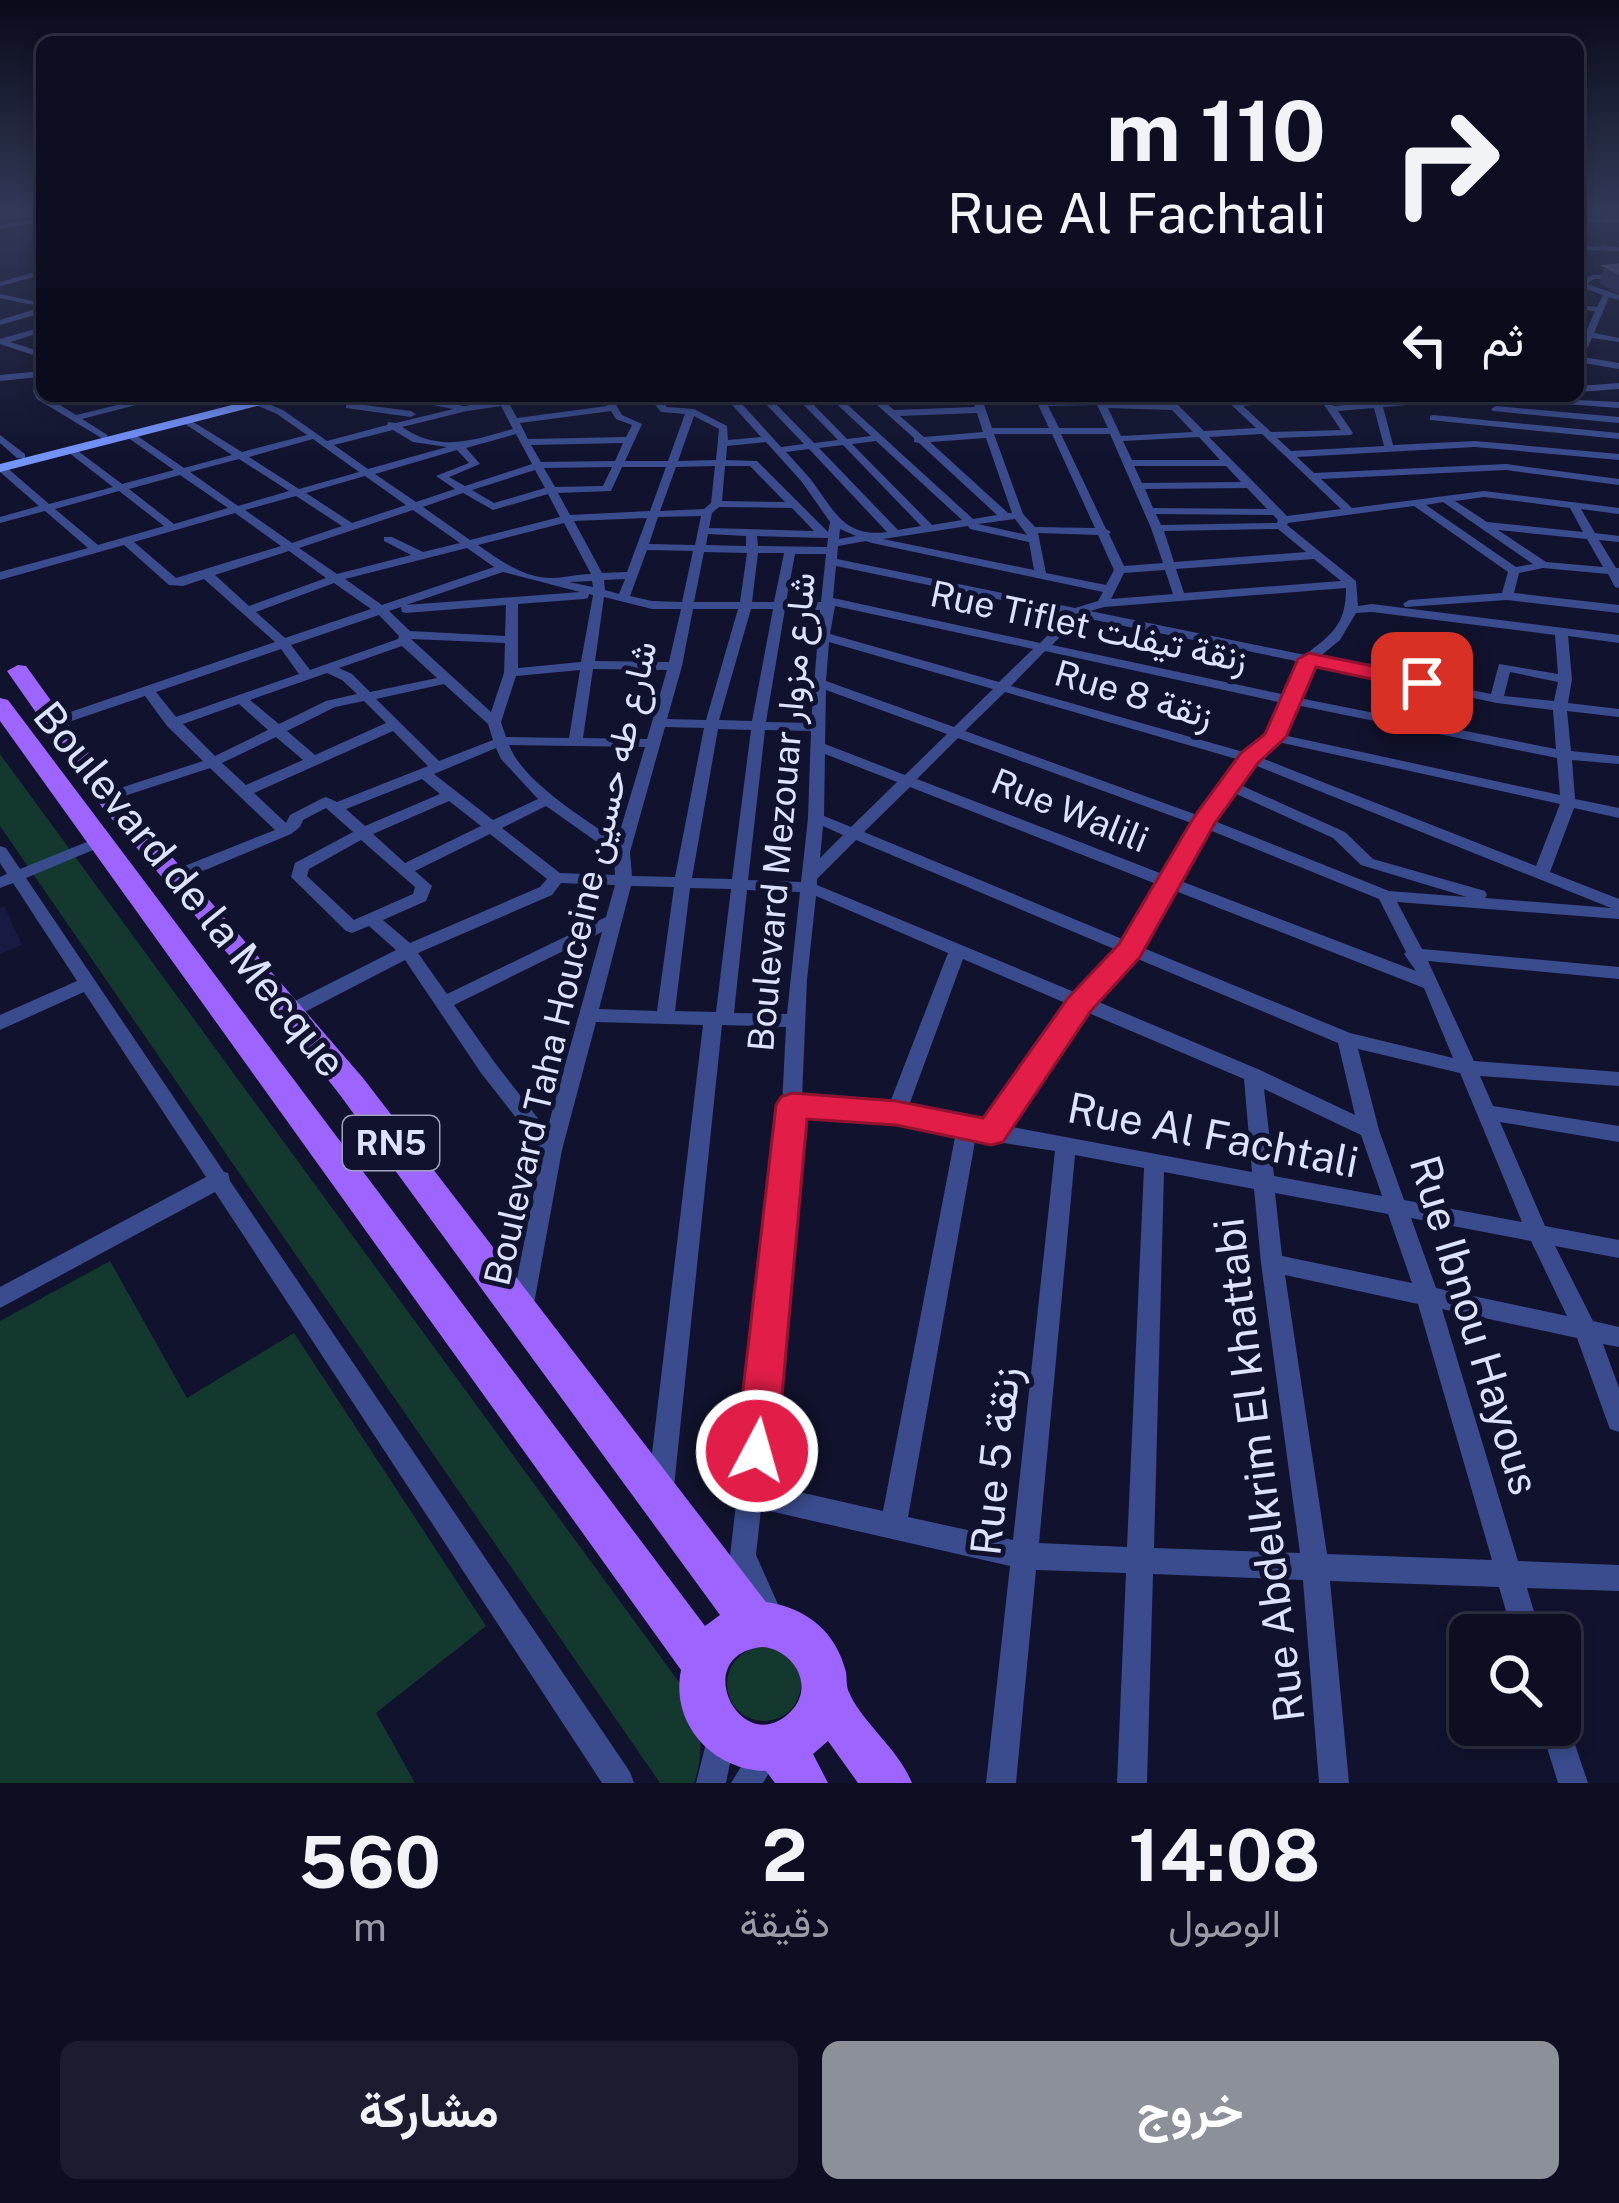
<!DOCTYPE html>
<html lang="ar">
<meta charset="utf-8">
<style>
body{margin:0;font-family:"Public Sans",Vazirmatn,sans-serif;background:#1b1c2f;color:#f1f3f6;direction:rtl;height:100vh;display:flex;flex-direction:column;font-size:45px;white-space:nowrap}
*{box-sizing:border-box;margin:0}
p{font-size:39px;color:#9a9ca5}
.icon{flex:none;width:66px;height:66px;fill:none;stroke:currentColor;stroke-width:2;stroke-linecap:round;stroke-linejoin:round}
.map{position:relative;height:1783px;overflow:hidden;direction:ltr}
.side{display:flex;flex-direction:column;background:#0d0e22;flex:1}
.side>*{flex:none}
.guide{position:absolute;left:36px;top:36px;width:1548px;height:366px;border-radius:18px;box-shadow:0 6px 18px #0003,0 0 0 3px #2d2e40;direction:rtl;background:#0d0e22;color:#f1f3f6;overflow:hidden}
.fabs{position:absolute;left:1449px;top:1614px;display:grid;gap:24px}
.fabs a{display:grid;place-items:center;width:132px;height:132px;border-radius:18px;background:#0d0e22;box-shadow:0 6px 18px #0003,0 0 0 3px #2d2e40;font-size:60px}
.pin{position:absolute;display:grid;place-items:center;width:102px;height:102px;color:#fff;margin:-51px;border-radius:24px;box-shadow:0 6px 18px #0006}
.me{position:absolute;width:132px;margin:-66px;rotate:6deg;stroke-linejoin:round;filter:drop-shadow(0 0 9px #0008)}
.turn{display:flex;align-items:center;gap:42px;height:252px;padding:0 60px;font-size:54px}
.turn .icon{width:156px;height:156px;stroke-width:2.5}
.turn b{display:block;font-size:84px;line-height:102px}
.then{display:flex;align-items:center;height:114px;padding:0 60px;background:#0003;gap:24px;font-size:45px}
.eta{display:flex;justify-content:space-evenly;align-items:center;height:204px;text-align:center}
.eta b{font-size:72px;font-weight:700;line-height:84px}
.cta{display:flex;gap:24px;margin-top:auto;padding:24px 60px}
.cta a{flex:1;height:138px;border-radius:18px;background:#8c9099;color:#fff;font-size:48px;font-weight:700;line-height:138px;text-align:center}
.cta a+a{background:#1b1c2f;color:#f1f3f6}
.map>svg:first-child{display:block}
</style>
<div class="map">
<svg width="1619" height="1783" viewBox="0 0 1619 1783">
<rect width="100%" height="100%" fill="#11132e"/>
<path fill="#13382d" d="M0,754L687,1693C700,1728 706,1747 694,1783H660L0,826Z
M110,1261L187,1398L294,1333L486,1626L376,1713L415,1783H0V1321Z
M727 1684a37 37 0 1 1 74 0a37 37 0 1 1-74 0Z"/>
<g fill="none" stroke-linecap="round" stroke-linejoin="round">
<path fill="#3a4c8e" fill-rule="evenodd" d="M42,218V222L0,229V225Z
M1578,218L1619,219V223L1578,222Z
M1578,246L1619,247V251L1578,250Z
M39,271H42V275L0,286V282Z
M1619,274V278L1594,279L1587,284L1619,295V300L1609,297L1594,333L1619,338V342L1592,338L1583,357L1619,363V369L1578,362V350L1584,336L1578,335V331L1586,332L1595,311L1578,309V305L1597,307L1603,295L1578,286V283L1592,275Z
M0,294L42,303V307L0,298Z
M39,308H42V313L0,325V320Z
M42,327V332L10,342L42,352V358L0,344V339Z
M42,371V396C61,403 72,396 93,396L60,405L76,415L155,396H171L82,419L106,434L108,436L103,439L37,399L33,391L38,377L0,381V375Z
M1619,383V389L1578,392V386Z
M387,396H409L464,406L498,401L495,396H505L507,400L565,396L510,405L517,418L607,406L601,396H611L622,415L642,424L625,461H668L685,414L661,412L648,396H658L667,407L694,409L727,426L728,440L761,437L724,396L736,398L792,396L772,400L814,443L838,440L795,396H805L847,439L871,436L828,396H838L973,519L997,515L919,443L914,442V438L867,396H877L894,410L975,407L971,396H981L992,428H1049L1034,396H1044L1046,400L1095,399L1093,396H1103L1106,402L1167,404L1159,396H1169L1204,431L1256,428L1222,396H1232L1238,401L1317,396L1312,399L1243,406L1271,432L1341,430L1318,396H1328L1334,406L1448,396H1483L1478,399L1383,407L1393,445L1475,441L1619,454V460L1475,447L1297,457L1314,473L1506,464L1619,479V485L1506,470L1321,479L1352,508L1484,491L1619,508V514L1581,509L1595,533L1619,536V542L1599,540L1616,568H1619V588L1615,587L1608,574L1543,568L1519,573L1514,593L1619,605V613L1507,600L1405,607L1403,604L1409,600L1502,593L1508,572L1414,506L1288,523L1287,525L1356,581L1358,606L1372,604L1619,635V643L1568,636L1572,679L1568,703L1619,709V717L1567,711L1571,751L1619,756V764L1572,760L1575,799L1619,808V818L1574,808L1550,872L1619,899V919L1397,902L1422,949L1619,967V979L1428,961L1474,1061L1619,1072V1086L1480,1076L1493,1106L1619,1126V1142L1500,1122L1545,1226L1619,1240V1258L1555,1246L1593,1321L1619,1327V1347L1603,1344L1619,1388V1432L1610,1429L1607,1421L1577,1338L1442,1309L1518,1561L1619,1565V1591L1527,1588L1541,1635H1513L1499,1587L1330,1581L1349,1783H1319L1303,1580L1153,1574L1147,1783H1117L1126,1573L1036,1570L1016,1783H986L1010,1566L761,1509L756,1555L781,1611L777,1621L767,1625L757,1621L730,1556L782,1105L786,1027L722,1025L674,1487L670,1496L661,1499L652,1496L648,1487L703,1025L596,1022L562,1150L533,1309L530,1316L522,1319L514,1316L511,1309L542,1151L481,1073L405,960L297,1016H285L282,1011L285,1006L396,950L369,926L352,933L346,931L291,877L295,863L353,832L326,808L303,820L300,827L291,834L179,881H167L165,877L167,873L275,830L210,768L112,800H102L99,797L102,794L203,761L167,726L145,696L54,727H44L42,724L44,721L275,642L204,579L183,586L169,585L124,545L0,580V572L88,548L45,511L0,523V517L39,506L0,472V465L5,466L49,504L113,487L68,452V448H74L122,484L174,470L127,437V433H133L184,468L232,455L182,422L180,420L185,417L242,452L307,435L277,414L256,405L254,403L259,400L283,410L327,441L387,425L388,422L396,423L453,409ZM763,401L804,444L781,447L741,403ZM1097,405L1108,428H1059L1048,406ZM501,406L513,429C474,440 439,453 402,427L467,411ZM1108,408L1172,410L1193,432L1121,436ZM1374,408L1384,446L1291,451L1277,438L1351,435L1353,433L1338,411ZM611,411L616,419L632,425L626,437L528,439L520,423ZM977,413L983,432L924,437L900,416ZM694,416L719,429L716,460L678,461ZM393,430L413,442L447,447L368,469L334,445ZM516,434L532,464L465,486L449,477L480,464L466,448ZM994,434H1052L1095,528L1035,527L1023,514ZM1061,434H1110L1151,528L1163,563L1124,566L1109,534L1111,532L1106,529ZM1262,434L1341,509L1287,516L1209,437ZM1199,437L1220,460H1132L1123,441ZM986,438L1012,513H1008L930,442ZM313,439L359,472L299,489L249,457ZM876,441L962,520L932,525L852,444ZM766,442L802,482L830,522L828,532L757,461L726,460L727,446ZM623,443L615,461L541,462L531,445ZM843,445L921,526L898,530L819,448ZM809,449L887,532C845,538 834,511 812,481C804,471 795,462 786,452ZM457,450L469,463L436,476L455,489L416,502L375,474ZM239,459L289,491L238,506L190,472ZM715,466L711,503L704,509L660,511L676,467ZM725,466H750L785,502L722,501ZM1134,466H1226L1241,482L1142,483ZM612,467L603,486L555,487L544,468ZM622,467H666L650,511L570,515L558,493L611,491ZM535,470L545,488L494,503L472,490ZM180,475L228,508L174,524L129,489ZM365,476L406,505L352,523L306,493ZM1247,488L1267,509L1153,508L1145,489ZM119,491L164,526L98,545L55,509ZM463,493L493,510L548,494L560,517L470,540L423,507ZM296,496L342,526L292,543L245,510ZM1484,497L1570,508L1583,532L1487,522L1455,501ZM1443,502L1533,564L1516,567L1426,505ZM719,507L792,508L814,531L709,528L712,513ZM413,510L460,543L423,552L392,537H384V541L411,555L337,574L299,548ZM235,513L281,546L176,578L134,542ZM1156,514L1273,515L1278,520L1277,523L1161,525ZM701,516L695,545L649,544L658,517ZM647,518L627,572L602,573L574,521ZM1015,519L1027,535L978,524ZM564,523L591,574C578,574 563,578 551,578C524,578 499,560 478,545ZM968,526L970,529L1029,542L1034,570L883,539ZM840,529L856,536L839,539ZM1278,529L1306,552L1174,562L1164,531ZM1498,530L1587,539L1603,567L1546,562ZM1038,533L1098,535L1114,570L1106,585L1046,573ZM708,534L746,536V546L706,545ZM757,536L824,538H828L827,547L758,546ZM866,541L872,543L1103,592L1098,601L1075,608L837,559L838,546ZM467,548L494,567L382,605L345,579ZM647,550L693,551L682,602L652,601L630,596ZM289,551L326,578L249,606L215,575ZM704,552L747,553L740,602H694ZM758,553H784L774,602H752ZM795,554H826L821,602H786ZM1314,559L1341,581L1184,593L1176,569ZM836,566L1069,614L1040,643L833,598ZM1165,570L1173,594L1111,599L1124,573ZM503,572L580,592L406,605ZM625,579L619,594L605,590L604,580ZM592,581L593,587L569,582ZM334,583L371,609L285,638L256,612ZM1346,588C1346,625 1332,634 1305,655L1090,611L1104,607ZM589,594L593,595L581,662L518,668V604L584,599L588,598ZM604,597L652,609H681L669,662L595,661ZM506,605L505,636L410,631L389,611L401,607L402,612L406,613ZM835,606L1033,649L999,682L830,634ZM693,609H738L706,720L667,719L682,666ZM751,609H773L752,721L719,720ZM785,609L820,610L811,723L766,722ZM1372,612L1555,635L1558,674L1499,664L1491,694L1318,658L1340,640L1356,613ZM379,615L399,636L398,639L310,670L291,645ZM1080,617L1301,662L1286,695L1052,645ZM411,639L505,643L504,673L491,712ZM829,642L993,689L954,727L826,681ZM402,646L437,678L370,692L352,674L339,668ZM281,649L299,674L176,717L156,692ZM1045,651L1283,703L1269,735L1247,753L1011,686ZM1313,665L1497,703L1553,710L1556,749L1299,698ZM593,669L667,670L647,739L583,738ZM580,670L569,738L506,737L501,722L516,676ZM1510,672L1558,682L1554,701L1504,696ZM327,673L342,680L357,694L326,701L279,724L250,700ZM444,684L488,724L493,740L439,761L376,699ZM826,690L947,734L905,775L825,744ZM1005,692L1240,760L1200,816L965,731ZM364,701L386,723L315,755L287,731L335,707ZM239,704L268,730L215,756L183,724ZM1296,705L1557,758L1560,795L1283,735ZM665,727L704,728L675,877L632,876L630,852ZM718,729L751,730L732,879L692,878ZM765,730L811,731L808,818L801,882L748,880ZM393,731L428,766L337,802L326,797L321,799L290,815L286,823L254,793ZM276,737L303,760L246,785L222,763ZM958,738L1194,824L1165,875L917,779ZM1278,742L1560,804L1536,866L1259,757ZM509,745L645,747L617,841C585,819 523,782 509,745ZM496,748L501,759L538,799L493,820L434,774ZM825,754L897,782L851,827L824,816ZM1252,764L1611,908L1485,898L1487,895L1485,891L1373,859L1345,832L1238,784ZM422,779L440,794L365,826L346,809ZM910,787L1159,885L1127,941L864,832ZM1232,792L1333,838L1361,865L1467,897L1389,891L1212,820ZM449,801L481,826L405,863L373,834ZM546,806L614,854L615,875L560,873L502,828ZM823,826L843,835L820,858ZM1207,829L1379,899L1406,952L1404,954L1416,971L1178,880ZM490,834L547,879L540,887L410,943L383,920L426,901L432,886L415,871ZM361,840L415,887L413,894L354,920L307,876L309,869ZM856,840L1119,951L1079,994L817,885V879ZM561,883L615,885L606,917L447,994L418,953L552,895ZM631,886L674,887L657,1011L599,1009ZM690,888L731,889L716,1012L675,1011ZM747,890L800,892L787,1014L734,1013ZM1173,890L1424,988L1453,1058L1350,1033L1141,947ZM816,896L948,953L889,1105L802,1098L807,980ZM602,932L547,1130L495,1063L454,1005ZM1133,957L1338,1043L1355,1115L1260,1070L1094,1000ZM963,959L1070,1005L987,1122L908,1108ZM1084,1011L1244,1079L1252,1172L1007,1126ZM1358,1049L1460,1073L1522,1222L1404,1200L1379,1130ZM1264,1089L1361,1135L1382,1196L1274,1176ZM801,1113L896,1120L956,1132L883,1511L764,1484ZM976,1136L991,1141L1055,1151L1013,1540L908,1517ZM1075,1155L1144,1168L1127,1547L1039,1543ZM1164,1172L1254,1189L1261,1263L1300,1553L1154,1548ZM1275,1193L1388,1214L1412,1283L1282,1256ZM1411,1218L1531,1241L1567,1316L1436,1288ZM1285,1275L1418,1304L1492,1560L1327,1554Z
M1493,396L1619,402V408L1498,399Z
M349,403L411,411L416,414L411,417L346,408V404Z
M1496,406L1619,417V423L1493,411L1491,409Z
M1433,415L1619,433V439L1430,420V416Z
M0,435L25,454V458H17L0,443Z
M99,837L105,839L107,842L105,845L26,878L224,1172L228,1173L230,1181L630,1772L634,1783H602L215,1192L0,1308V1287L206,1177L84,992L0,1030V1015L77,981L13,883L0,888V877L7,874L0,863V846L6,848L20,869Z
M1560,1713L1565,1715L1588,1783H1558L1540,1725H1560Z
M721,1718L731,1723L736,1733L726,1783H696L711,1723Z
M765,1739L775,1744L780,1754L763,1783H731L755,1744Z"/>
<path fill="#7494ff" fill-rule="evenodd" d="M244,396H296L0,472V464L232,405L233,400Z"/>
<path fill="#9d64ff" fill-rule="evenodd" d="M18,665L26,666L122,799L363,1078L766,1602C807,1608 836,1632 846,1672C847,1678 846,1684 848,1690C860,1721 898,1748 912,1783H858L828,1741L813,1754L828,1783H775L766,1771C713,1770 670,1724 681,1670L0,721V698L8,700L705,1626L720,1615L340,1095L247,976L104,810L7,671ZM763,1647C793,1650 814,1684 793,1709C743,1765 686,1654 763,1647Z"/>
</g>
<path fill="#2a2d5b" d="M1619,265V294L1599,283L1605,266Z"/>
<path fill="#181a42" d="M4,906L22,945L0,954V908Z"/>
<path fill="#3d406d" stroke="#565a84" stroke-width="3" d="M1619,265V273L1605,266Z"/>
<linearGradient id="sky" x2="0" y2="1"><stop stop-color="#090a19"/><stop offset="0.46" stop-color="#323957"/><stop offset="1" stop-color="#323957" stop-opacity="0"/></linearGradient>
<rect width="1619" height="458" fill="url(#sky)"/>
<path fill="#e11d48" stroke="#92132f" stroke-width="3" d="M1309,653L1422,676L1433,683L1422,690L1316,667L1286,737L1258,763L1215,823L1140,957L1090,1012L1003,1142L991,1145L896,1125L807,1119L777,1451L771,1465L757,1471L742,1465L736,1451L776,1105L781,1097L792,1093L896,1101L983,1118L1068,998L1119,944L1194,817L1241,753L1265,734L1298,659Z"/>
<g text-anchor="middle" stroke-width="10" stroke-linejoin="round" paint-order="stroke">
<rect fill="#11132e" stroke="#a0a4c0" stroke-width="3" x="343" y="1116" width="96" height="54" rx="9"/>
<g font-size="33" font-weight="bold" fill="#dde2ff">
<text x="391" y="1155">RN5</text>
</g>
<g font-size="36" fill="#dde2ff" stroke="#11132e">
<text transform="translate(1089 626) rotate(12)" y="13">Rue Tiflet زنقة تيفلت</text>
<text transform="translate(1134 694) rotate(16)" y="13">Rue 8 زنقة</text>
<text transform="translate(1070 810) rotate(22)" y="13">Rue Walili</text>
<text transform="translate(781 812) rotate(-85)" y="13">Boulevard Mezouar شارع مزوار</text>
<text transform="translate(570 963) rotate(-77)" y="13">Boulevard Taha Houceine شارع طه حسين</text>
</g>
<g font-size="42" fill="#dde2ff" stroke="#11132e">
<text transform="translate(190 889) rotate(51)" y="15">Boulevard de la Mecque</text>
<text transform="translate(1213 1135) rotate(11)" y="15">Rue Al Fachtali</text>
<text transform="translate(1475 1325) rotate(73)" y="15">Rue Ibnou Hayous</text>
<text transform="translate(995 1461) rotate(-84)" y="15">Rue 5 زنقة</text>
<text transform="translate(1259 1470) rotate(-97)" y="15">Rue Abdelkrim El khattabi</text>
</g>
</g>
</svg>
<div class="fabs">
<a><svg class="icon" aria-label="search" viewBox="0 0 24 24"><circle cx="10" cy="10" r="6"/><path d="M15 15l6 6"/></svg></a>
</div>
<div class="pin" style="left:1422px;top:683px;background:#d93025"><svg class="icon" aria-label="arrive" viewBox="0 0 24 24"><path d="M6 21V4h12l-3 4 3 4H6"/></svg></div>
<svg class="me" style="left:757px;top:1451px" viewBox="-20 -20 40 40"><circle r="17" fill="#e11d48" stroke="#fff" stroke-width="3"/><path d="M0-11L8 9 0 5-8 9z" fill="#fff"/></svg>
<div class="guide">
<div class="turn"><svg class="icon" aria-label="right" viewBox="0 0 24 24"><path d="M7 20v-9h11M14 6l5 5-5 5"/></svg><div><b>110 m</b>Rue Al Fachtali</div></div>
<div class="then">ثم<svg class="icon" aria-label="left" viewBox="0 0 24 24"><path d="M17 20v-9H6M10 6l-5 5 5 5"/></svg></div>
</div>
</div>
<section class="side">
<div class="eta">
<div><b>14:08</b><p>الوصول</p></div>
<div><b>2</b><p>دقيقة</p></div>
<div><b>560</b><p>m</p></div>
</div>
<div class="cta"><a>خروج</a><a>مشاركة</a></div>
</section>
